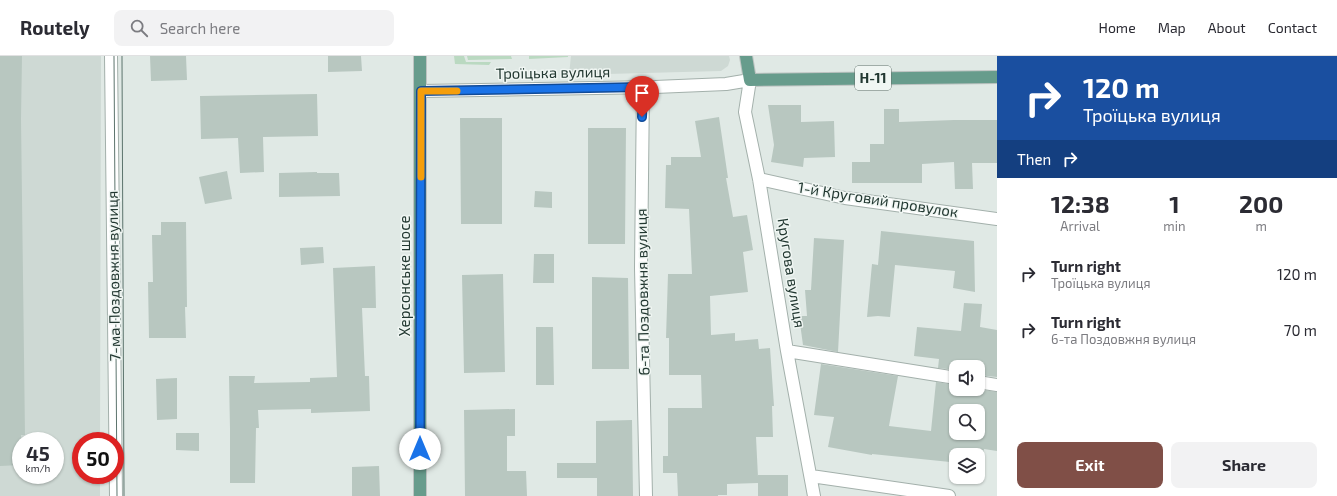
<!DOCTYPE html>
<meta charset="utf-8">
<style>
body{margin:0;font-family:"Exo 2",sans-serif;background:#f2f2f3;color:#2b2b33;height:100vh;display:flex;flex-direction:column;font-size:15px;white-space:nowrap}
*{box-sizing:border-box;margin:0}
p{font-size:13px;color:#7c7c81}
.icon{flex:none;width:22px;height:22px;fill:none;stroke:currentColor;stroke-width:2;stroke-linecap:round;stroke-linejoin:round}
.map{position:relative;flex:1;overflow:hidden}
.drawer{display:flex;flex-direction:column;background:#fff;width:340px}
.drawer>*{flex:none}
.banner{background:#1a4fa0;color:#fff;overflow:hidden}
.buttons{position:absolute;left:949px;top:304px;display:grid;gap:8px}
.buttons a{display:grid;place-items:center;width:36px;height:36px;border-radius:8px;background:#fff;box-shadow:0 1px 3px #0004;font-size:20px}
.speed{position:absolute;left:12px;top:376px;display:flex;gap:8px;font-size:20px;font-weight:700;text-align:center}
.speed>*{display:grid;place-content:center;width:52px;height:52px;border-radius:50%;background:#fff;box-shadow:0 1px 3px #0004;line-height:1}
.speed small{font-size:10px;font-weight:400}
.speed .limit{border:6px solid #d22;background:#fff;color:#111}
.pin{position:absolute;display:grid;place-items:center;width:34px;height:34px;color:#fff;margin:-41px -17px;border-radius:50% 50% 50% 0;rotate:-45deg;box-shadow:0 0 4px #0007}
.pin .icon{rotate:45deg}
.me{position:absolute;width:44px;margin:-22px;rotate:0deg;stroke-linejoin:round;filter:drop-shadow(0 0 3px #0008)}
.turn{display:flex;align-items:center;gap:14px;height:84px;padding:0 20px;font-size:18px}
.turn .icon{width:52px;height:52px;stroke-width:2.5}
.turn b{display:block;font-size:28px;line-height:34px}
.then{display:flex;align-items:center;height:38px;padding:0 20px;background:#0003;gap:8px;font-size:15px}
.eta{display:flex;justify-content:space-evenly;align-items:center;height:68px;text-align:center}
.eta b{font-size:24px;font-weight:700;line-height:28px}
.cta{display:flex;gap:8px;margin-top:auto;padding:8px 20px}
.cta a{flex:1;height:46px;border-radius:8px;background:#804f47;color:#fff;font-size:16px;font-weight:700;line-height:46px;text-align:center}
.cta a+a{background:#f2f2f3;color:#2b2b33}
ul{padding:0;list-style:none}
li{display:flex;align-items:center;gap:12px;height:56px;padding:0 20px}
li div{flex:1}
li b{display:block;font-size:15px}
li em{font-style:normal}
header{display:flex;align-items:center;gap:24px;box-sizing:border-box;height:56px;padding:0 20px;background:#fff;border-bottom:1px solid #e1e1e2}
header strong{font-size:19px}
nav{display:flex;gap:22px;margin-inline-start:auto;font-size:14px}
.search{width:280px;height:36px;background:#f2f2f3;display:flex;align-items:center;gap:10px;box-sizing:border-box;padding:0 14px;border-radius:8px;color:#7c7c81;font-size:15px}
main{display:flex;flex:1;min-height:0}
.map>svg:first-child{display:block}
</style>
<header>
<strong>Routely</strong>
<div class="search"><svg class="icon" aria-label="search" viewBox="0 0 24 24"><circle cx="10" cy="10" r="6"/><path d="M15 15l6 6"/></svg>Search here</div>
<nav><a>Home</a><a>Map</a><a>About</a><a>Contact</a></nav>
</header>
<main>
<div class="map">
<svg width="997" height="440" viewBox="0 0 997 440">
<rect width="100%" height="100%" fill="#e0e9e5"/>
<path fill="#ced9d4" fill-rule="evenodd" d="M0,0H101L100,385H81V419H100V440H0ZM21,385H55V419H21Z
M571,0H729L730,4L728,10L721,15L569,19Z"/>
<path fill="#bad9c1" d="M454,0H464L466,6H491L489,9L455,8Z
M467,0H511L512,3L468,4Z
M529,0H568V1L529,3Z"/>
<path fill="#b8c7c0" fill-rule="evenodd" d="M0,0H22L21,63L25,379H21V409L0,410Z
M150,0H186L187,24L151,25Z
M328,0H361L362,15L328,16Z
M317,38L318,80L263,81L264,116L240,117L238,82L201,83L200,40Z
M768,49H801V66L834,65L835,101L804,102L803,111L771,106L774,89Z
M884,53H899V66L954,64H997V107H972L973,133H955L954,106L922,108V127H852V106H870V88H884Z
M719,61L728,122H726L733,161L747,159L753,194L743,196L748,236L710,240L711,279L735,277V285L758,283L759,293L770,292L774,350H772L773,381H756L758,421V419H788V440H758V427L727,428V439H718V440H678L677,417H663V400H668V352H702L701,319H669V282H666L668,218H692L689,153L665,152L666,109H671V101H701L695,65Z
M460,62H502V168H461Z
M588,72H626L625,188H588Z
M227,115L232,143L205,148L199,121Z
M317,116V117H339L340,140L279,141V117Z
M535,135L552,136V152L534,151Z
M161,166H186L187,251H185L186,282H149L148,226H153L152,179H161Z
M881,175L974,185L975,236L953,232L955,215L895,209L890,261L878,260L867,261L872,208L878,209Z
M814,182L844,184L838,296L803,289L799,260H807L805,234H811Z
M323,191L324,207L301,209L300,192Z
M534,198H554V227H533Z
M375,210L376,252H362L365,320H369L370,355L311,357V353L258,354L259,372H256L255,427H230V373L229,320H255L254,327L310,326V322L337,321L333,212Z
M503,218L505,316L464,317L462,219Z
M592,221L628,222L629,313H592Z
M964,247L982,248L980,271L997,274V321L978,319V311H956V314L938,312L939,303L914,300L917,271L961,275Z
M536,271H553L554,329H536Z
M821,308L898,320L889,370L931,375L936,326L956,329V333H976L997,336V395L984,393L982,412H978V399H956V409L950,408V406L872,398V399L828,391L834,361L814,359ZM956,355H978V377H956Z
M177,322V363L157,364L156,323Z
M515,353V380H507V415H526L527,440H465L464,354Z
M632,364L633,440H597V422H557V407H596V365Z
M176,377H199V395L176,394Z
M379,410L380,440H352V411Z"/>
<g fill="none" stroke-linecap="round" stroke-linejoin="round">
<g stroke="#a3b0ab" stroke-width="14">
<path id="minor" d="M111,0L116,440
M643,31L641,212L646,440
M421,35L655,31L726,28L750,24L745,56L759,123L787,295L814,440
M759,123L845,142L997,163
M787,295L956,322
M978,326L997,329
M811,420L949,440"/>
</g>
<g stroke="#bdc3c1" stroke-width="14">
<path id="major" d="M420,0V440
M746,0L750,24L997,21"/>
</g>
<use href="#minor" stroke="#fff" stroke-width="12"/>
<use href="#major" stroke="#679c8c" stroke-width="12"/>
<path stroke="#5c746d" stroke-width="1" d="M114,0L117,440
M122,0L124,440"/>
</g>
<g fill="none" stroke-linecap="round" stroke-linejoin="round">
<g stroke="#114b97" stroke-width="10">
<path id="route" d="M420,393L421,35L643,31L642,61"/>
</g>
<use href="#route" stroke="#1a73e8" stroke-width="7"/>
<path stroke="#f59e0b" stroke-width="7" d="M421,121V35H457"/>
</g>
<g text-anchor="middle" stroke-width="3" stroke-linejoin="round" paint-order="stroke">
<rect fill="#f0f6f3" stroke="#60716b" stroke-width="1" x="855" y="10" width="36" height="24" rx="3"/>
<g font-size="14" font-weight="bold" fill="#223831">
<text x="873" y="27">Н-11</text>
</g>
<g font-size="15" fill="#223831" stroke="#f0f6f3">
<text transform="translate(553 17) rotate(-1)" y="5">Троїцька вулиця</text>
<text transform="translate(878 144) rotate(9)" y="5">1-й Круговий провулок</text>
<text transform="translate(791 217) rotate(81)" y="5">Кругова вулиця</text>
<text transform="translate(114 220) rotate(-91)" y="5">7-ма Поздовжня вулиця</text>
<text transform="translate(405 220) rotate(-90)" y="5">Херсонське шосе</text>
<text transform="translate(643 236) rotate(-91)" y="5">6-та Поздовжня вулиця</text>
</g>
</g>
</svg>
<div class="buttons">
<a><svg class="icon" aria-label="sound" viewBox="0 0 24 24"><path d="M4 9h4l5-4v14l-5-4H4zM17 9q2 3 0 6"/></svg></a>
<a><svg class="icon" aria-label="search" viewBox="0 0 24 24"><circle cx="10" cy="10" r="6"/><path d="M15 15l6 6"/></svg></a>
<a><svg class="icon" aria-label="layers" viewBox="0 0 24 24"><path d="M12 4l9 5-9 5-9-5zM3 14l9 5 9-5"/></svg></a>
</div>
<div class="speed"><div>45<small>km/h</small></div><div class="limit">50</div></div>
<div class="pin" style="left:642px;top:61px;background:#d93025"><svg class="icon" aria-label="arrive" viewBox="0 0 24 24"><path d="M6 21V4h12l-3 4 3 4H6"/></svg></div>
<svg class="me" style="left:420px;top:393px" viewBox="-20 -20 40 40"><circle r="19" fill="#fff"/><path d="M0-13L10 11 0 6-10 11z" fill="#1a73e8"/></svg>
</div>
<section class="drawer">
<div class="banner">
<div class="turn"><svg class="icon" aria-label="right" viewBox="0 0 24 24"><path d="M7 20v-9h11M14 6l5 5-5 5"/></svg><div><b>120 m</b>Троїцька вулиця</div></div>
<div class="then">Then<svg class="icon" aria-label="right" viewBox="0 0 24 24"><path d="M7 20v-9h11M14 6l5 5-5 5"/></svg></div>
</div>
<div class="eta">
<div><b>12:38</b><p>Arrival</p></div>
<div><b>1</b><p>min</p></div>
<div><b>200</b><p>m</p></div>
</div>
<ul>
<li><svg class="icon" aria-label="right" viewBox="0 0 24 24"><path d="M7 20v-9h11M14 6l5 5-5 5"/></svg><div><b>Turn right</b><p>Троїцька вулиця</p></div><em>120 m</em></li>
<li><svg class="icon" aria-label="right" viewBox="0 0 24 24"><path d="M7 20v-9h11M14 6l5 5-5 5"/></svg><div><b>Turn right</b><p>6-та Поздовжня вулиця</p></div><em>70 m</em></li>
</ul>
<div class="cta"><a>Exit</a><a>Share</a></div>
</section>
</main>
